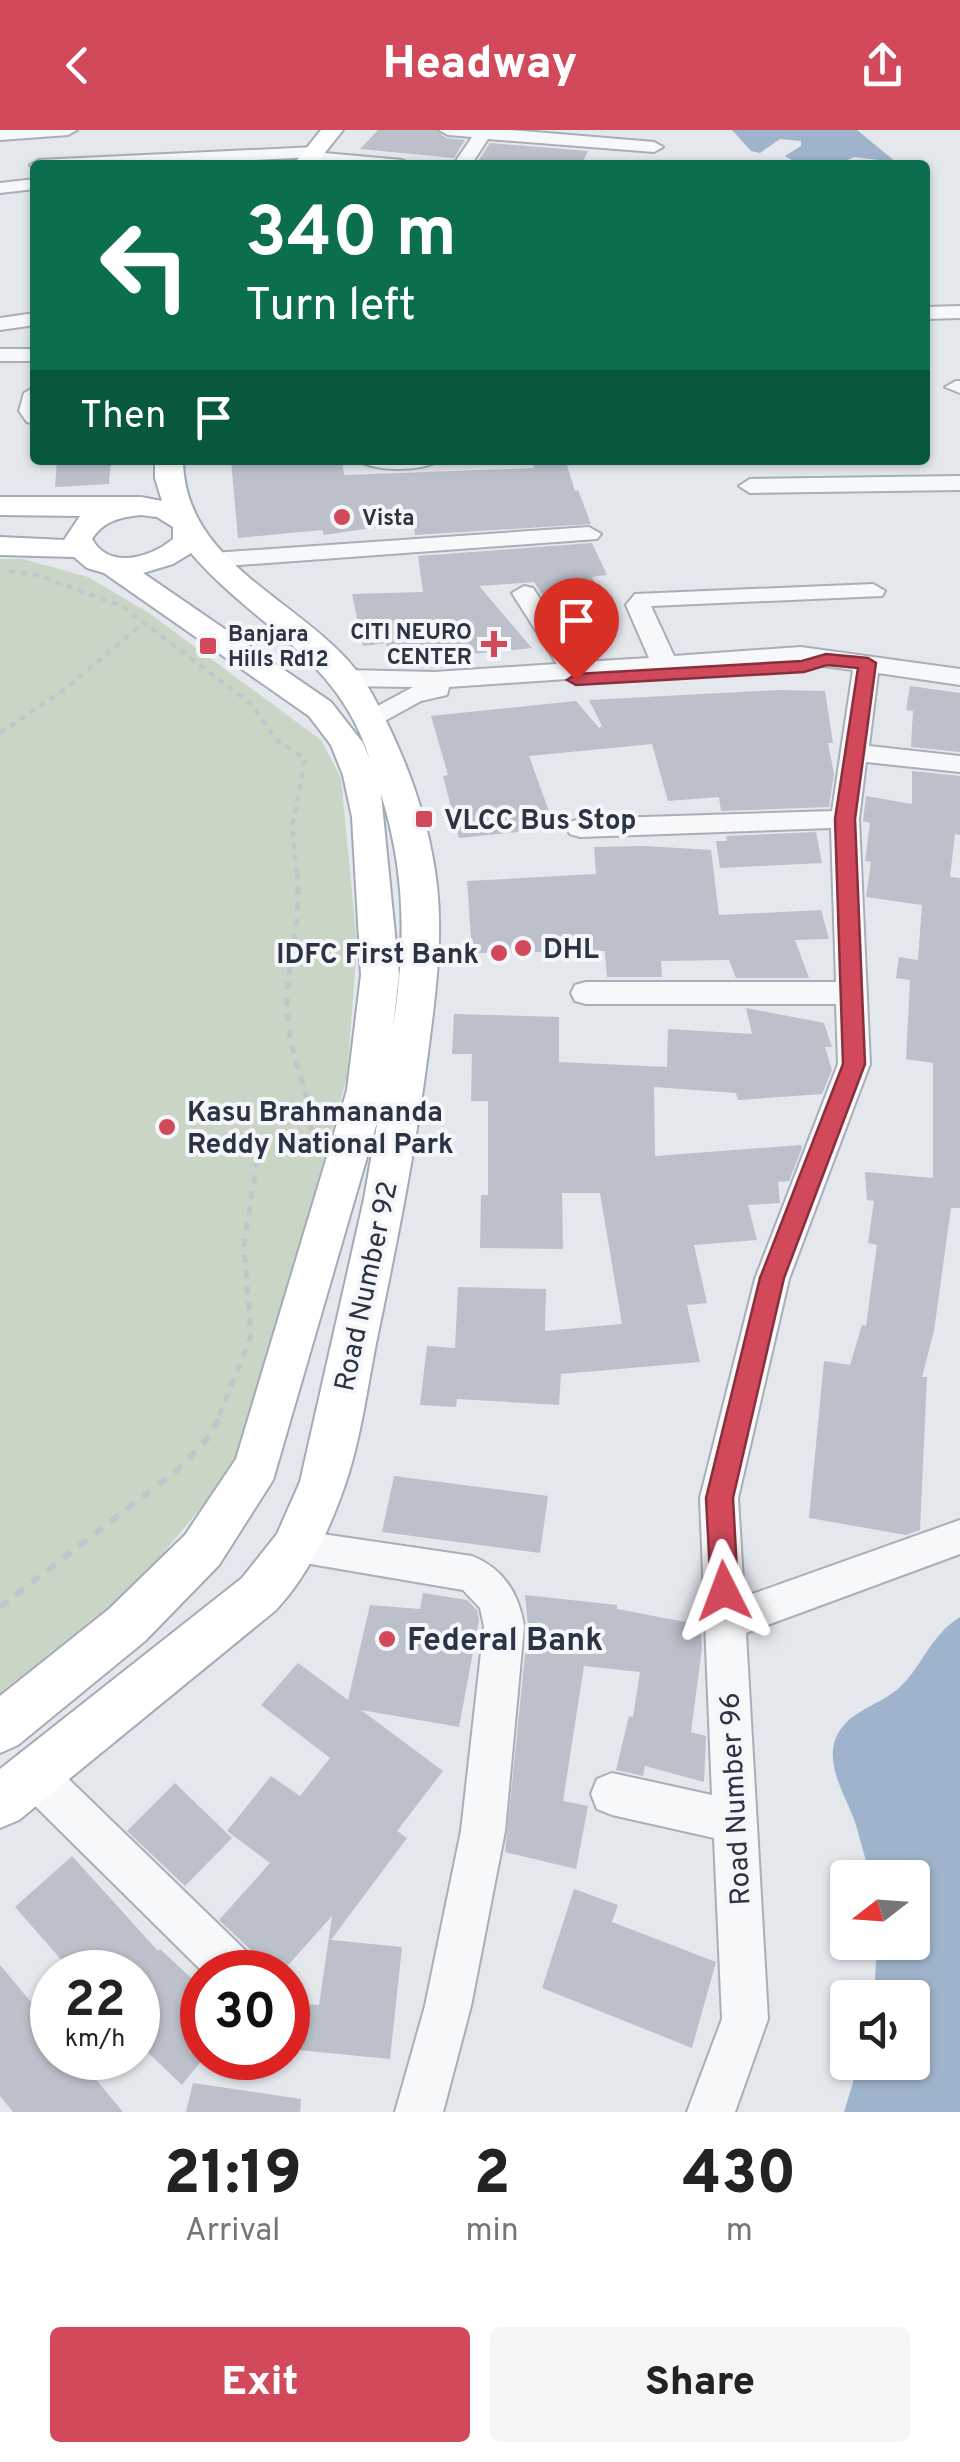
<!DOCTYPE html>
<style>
body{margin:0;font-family:Overpass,sans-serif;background:#f6f6f6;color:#222;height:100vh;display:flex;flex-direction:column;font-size:38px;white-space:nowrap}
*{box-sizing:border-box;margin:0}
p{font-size:32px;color:#767676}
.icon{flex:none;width:55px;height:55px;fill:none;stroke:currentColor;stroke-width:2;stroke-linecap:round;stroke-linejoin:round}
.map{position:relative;height:1982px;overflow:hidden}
.side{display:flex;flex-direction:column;background:#fff;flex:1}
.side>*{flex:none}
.top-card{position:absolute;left:30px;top:30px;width:900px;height:305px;border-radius:10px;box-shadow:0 2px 8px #0004;background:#0b6e4f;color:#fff;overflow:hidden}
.needle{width:65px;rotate:253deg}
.fabs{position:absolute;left:830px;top:1730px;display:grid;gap:20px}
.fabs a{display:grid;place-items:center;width:100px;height:100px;border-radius:10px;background:#fff;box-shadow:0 2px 8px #0004;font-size:50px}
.speed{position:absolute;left:30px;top:1820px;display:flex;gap:20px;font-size:50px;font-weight:700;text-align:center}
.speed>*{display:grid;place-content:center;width:130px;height:130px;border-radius:50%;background:#fff;box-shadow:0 2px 8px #0004;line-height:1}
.speed small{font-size:25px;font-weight:400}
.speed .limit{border:15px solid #d22;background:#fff;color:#111}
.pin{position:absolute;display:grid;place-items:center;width:85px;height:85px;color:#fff;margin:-102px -42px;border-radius:50% 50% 50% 0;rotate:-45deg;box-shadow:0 0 10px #0007}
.pin .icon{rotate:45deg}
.me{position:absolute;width:110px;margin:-55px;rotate:357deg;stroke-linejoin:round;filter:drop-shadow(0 0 8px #0008)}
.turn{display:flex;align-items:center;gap:35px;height:210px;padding:0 50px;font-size:45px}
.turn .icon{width:130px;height:130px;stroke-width:2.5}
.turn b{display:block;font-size:70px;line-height:85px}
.then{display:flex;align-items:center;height:95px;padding:0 50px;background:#0003;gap:20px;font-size:38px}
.eta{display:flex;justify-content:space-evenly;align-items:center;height:170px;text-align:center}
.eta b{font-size:60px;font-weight:800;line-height:70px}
.cta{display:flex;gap:20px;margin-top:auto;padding:20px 50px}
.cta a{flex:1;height:115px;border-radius:10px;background:#d1495b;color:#fff;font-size:40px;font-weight:800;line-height:115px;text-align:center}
.cta a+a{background:#f6f6f6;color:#222}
header{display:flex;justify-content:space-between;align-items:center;height:130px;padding:0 50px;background:#d1495b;color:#fff;font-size:45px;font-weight:800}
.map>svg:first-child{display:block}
</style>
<header><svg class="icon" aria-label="back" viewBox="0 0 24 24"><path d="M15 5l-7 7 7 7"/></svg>Headway<svg class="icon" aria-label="share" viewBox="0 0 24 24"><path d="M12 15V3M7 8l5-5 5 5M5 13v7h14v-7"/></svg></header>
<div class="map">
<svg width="960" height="1982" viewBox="0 0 960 1982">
<rect width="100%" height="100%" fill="#e4e7ec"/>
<path fill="#c9d6c5" d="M0,429H23L88,447L149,483L321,610L341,648L357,815L347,947L238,1333L130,1463L0,1572Z"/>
<path fill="#9fb4cc" d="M732,0H857L896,32L854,27C833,38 806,40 785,26L801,16V11L780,9L760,23L751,21Z
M960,1487V1982H844L859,1933L912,1932V1868L874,1867L877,1813L912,1812V1748L870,1747C866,1730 861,1713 856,1695C846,1664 817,1626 844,1595C859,1578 885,1572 901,1556C924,1533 931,1505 960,1487Z"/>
<path fill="#bbc0ca" d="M378,0H436L446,8L465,10L454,28L360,19Z
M490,13L588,21L581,35H487L489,31L479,30Z
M57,330H111L109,354L55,357Z
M231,330L342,331L344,345L534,338L533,333L566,332L575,361L578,360L591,394L415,405L413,392L324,405L322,400L238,408Z
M592,413L607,445L592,447L606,476L554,483L534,452L479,456L532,518L462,525L465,536L435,538L391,537L386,513L363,516L352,464L423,462L418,426Z
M910,556L960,563V622L911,617L913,581L906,580Z
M779,560L825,561L833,613H828L834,644L829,677L721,681L719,667L668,671L652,614L529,626L555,698L459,708L443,646L448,645L431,586L576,571L599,598L602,596L589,570Z
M912,641L960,646V705L955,704L950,747L960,748V1078H951L934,1201L922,1247H927L920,1400L906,1405L809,1388L824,1231L850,1235L862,1195L866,1196L877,1115L868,1113L874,1071L867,1070L865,1042L933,1048V933L906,929L910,850L896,848L899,827L918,830L922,775L866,767L871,732L865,731L870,693L863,691L866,666L912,674Z
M816,702L822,733L720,738L716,711H727L726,706Z
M644,716L711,720L719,785L821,780L829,809L795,810L809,848H736L729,830L661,831L662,847H607L605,821L472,823L467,751L596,744L594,717Z
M746,878L824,893L832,917H825L832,940L822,964L738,970L736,963L654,957L655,1026L801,1015L802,1018L789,1051L778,1052L780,1073L748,1075L757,1110L694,1115L707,1173L687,1175L700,1232L561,1244L559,1275L457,1269L456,1277L420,1275L427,1216L455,1218L458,1157L546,1159L545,1201L622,1194L600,1063H562L563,1119L480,1118L481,1065H488V971H471L472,924H452L454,884L559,887V932L667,937L668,899L752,904Z
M394,1346L548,1366L540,1423L382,1402Z
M423,1463L467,1470L477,1480L479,1490L459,1597L361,1580L443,1641L397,1701L407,1708L331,1810L402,1817L390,1929L288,1919L293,1873L319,1875L332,1786L282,1842H261L252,1821L219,1790L270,1733L227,1701L271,1646L300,1666L330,1628L261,1575L298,1533L348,1570L370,1475L420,1479Z
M525,1465L617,1475V1479L701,1495L702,1518L691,1602L706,1606L704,1652L645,1636L643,1646L616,1640L629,1586L633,1587L640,1542L584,1536L563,1671L588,1676L576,1739L505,1722L528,1496Z
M175,1653L232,1708L185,1756L127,1701Z
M72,1726L158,1821L160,1819L202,1858V1930L182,1955L138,1913V1842H72L15,1777Z
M574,1759L618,1775L612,1792L716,1832L692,1918L542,1858Z
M0,1835L52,1897V1928H78L123,1982H13L0,1966Z
M193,1953L301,1969L300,1982H186Z"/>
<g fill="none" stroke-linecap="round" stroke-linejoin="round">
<g stroke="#a9aeb7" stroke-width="4">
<path id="minor" d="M0,0H77L68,5L0,10Z
M439,0H511L654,12L663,17L654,22L488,9L471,35H453L472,7L448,5Z
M316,17L324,23L402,30L411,35L317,32L315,27L152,35H35V39L30,35L39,30Z
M35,49V59L0,63V53Z
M960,176V188L925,189V177Z
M35,183V195L0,200V188Z
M0,219H35V231H0Z
M956,251H960V263L945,257Z
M35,257V294L27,292L19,281L24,263Z
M359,330H438C425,342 372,342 359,330Z
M960,346V360L750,363L739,356L750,349Z
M589,397L601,404L597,409L213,437L201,430L213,423Z
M873,454L885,461L882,466L651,476L674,526L801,517L960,539V555L878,543L869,616L960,626V642L866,632L859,689L870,934L789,1149L738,1368L744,1467L960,1390V1424L746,1503L768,1889L735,1982H687L722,1889L714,1708L612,1685L597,1679L591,1664L597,1649L612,1643L712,1665L700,1368L755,1149L838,934L836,874H586L575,871L571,863L575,855L586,852H836L831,698L580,707L570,704L566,698L570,692L580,689L832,681L853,540L801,533L449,557L447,565L421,571L370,599L361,597L357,591L361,585L413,557L344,556L331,548L344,540L435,542L557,534L512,463L524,456L533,458L582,532L649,528L626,475L635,464Z
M295,1400L472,1426C503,1438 519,1464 524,1496L505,1701L471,1876L443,1982H395L425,1876L461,1701L484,1496L480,1478L463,1460L281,1429L275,1417L281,1405Z
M34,1624L49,1630L249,1824L255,1842H203L19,1660L13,1645L19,1630Z"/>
</g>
<g stroke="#a3abb8" stroke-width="4">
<path id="major" d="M321,0H343L315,35H293Z
M155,330H183C184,444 324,475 372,564C404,622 430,690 437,756C443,812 435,868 428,923C416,1016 398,1107 379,1199C368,1250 362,1306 345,1355C329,1401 309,1444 276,1480L19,1690L0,1698V1639L242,1448L277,1404L300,1352L364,1069L378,989L273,1350L219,1435L145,1511L18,1615L0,1623V1566L109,1479L185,1405L236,1329L347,960L361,845L352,687L343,645L331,615L309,586L104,443L87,438L74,427L0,425V407L64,410L80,386L0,385V367H141L162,371L155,348ZM141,385L157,387L173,397V409C150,428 109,440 92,409C103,391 121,387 141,385ZM191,423C255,498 339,527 370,630L363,613L331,572L143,443L173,434ZM381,664C406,744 406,814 393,896L399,845Z"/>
</g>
<path stroke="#c2c5cb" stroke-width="4" stroke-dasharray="6 6" stroke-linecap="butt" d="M9,441L37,445L122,476L250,573L276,609L305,629L292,697L297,745
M0,603L68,557L144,492"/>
<path stroke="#c2c5cb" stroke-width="5" stroke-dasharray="8 8" stroke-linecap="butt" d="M219,1286L251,1206L244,1116L258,1024L311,1014C314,968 292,935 288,891C283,840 303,792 297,743"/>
<path stroke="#c2c5cb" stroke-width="6" stroke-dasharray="10 10" stroke-linecap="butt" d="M0,1477L176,1341L211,1305L220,1284"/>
<use href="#minor" fill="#f7f8fa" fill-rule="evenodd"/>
<use href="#major" fill="#fff" fill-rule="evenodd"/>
</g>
<path fill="#d1495b" stroke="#882f3b" stroke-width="2.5" d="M826,524L868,528L876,533L855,689L865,934L784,1148L733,1368L738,1461L734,1470L724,1474L715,1470L711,1461L706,1368L760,1148L843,934L835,689L858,538L827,535L804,542L576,555L567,550L576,544L802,531Z"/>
<g fill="#d1495b" stroke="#f4f6f9" stroke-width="4">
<circle cx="342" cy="387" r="10"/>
<path d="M489 499h10v10h10v10h-10v10h-10v-10h-10v-10h10z"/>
<rect x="198" y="506" width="20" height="20" rx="5"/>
<rect x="414" y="679" width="20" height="20" rx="5"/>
<circle cx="523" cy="818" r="10"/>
<circle cx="499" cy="823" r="10"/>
<circle cx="167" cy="997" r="10"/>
<circle cx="387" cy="1509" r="10"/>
</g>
<g text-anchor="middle" stroke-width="8" stroke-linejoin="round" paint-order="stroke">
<g font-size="22" font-weight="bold" fill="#2b3445" stroke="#f4f6f9" text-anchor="start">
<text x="362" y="395">Vista</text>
<text x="472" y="509" text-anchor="end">CITI NEURO<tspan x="472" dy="25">CENTER</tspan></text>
<text x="228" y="511">Banjara<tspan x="228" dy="25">Hills Rd12</tspan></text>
</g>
<g font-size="28" font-weight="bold" fill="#2b3445" stroke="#f4f6f9" text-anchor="start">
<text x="444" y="699">VLCC Bus Stop</text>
<text x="543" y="828">DHL</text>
<text x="479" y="833" text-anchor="end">IDFC First Bank</text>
<text x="187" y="991">Kasu Brahmananda<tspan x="187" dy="32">Reddy National Park</tspan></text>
</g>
<g font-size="28" fill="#2b3445" stroke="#f4f6f9">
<text transform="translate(365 1156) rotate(-78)" y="10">Road Number 92</text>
<text transform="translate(734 1669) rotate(-93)" y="10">Road Number 96</text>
</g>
<g font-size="32" font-weight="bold" fill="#2b3445" stroke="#f4f6f9" text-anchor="start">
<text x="407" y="1520">Federal Bank</text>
</g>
</g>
</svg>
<div class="fabs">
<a><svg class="needle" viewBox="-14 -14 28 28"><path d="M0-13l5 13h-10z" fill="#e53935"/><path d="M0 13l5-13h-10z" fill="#767676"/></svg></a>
<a><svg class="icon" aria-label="sound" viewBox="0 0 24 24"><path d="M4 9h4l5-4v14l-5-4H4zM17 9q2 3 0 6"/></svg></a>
</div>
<div class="speed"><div>22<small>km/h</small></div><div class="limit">30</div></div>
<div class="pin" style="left:576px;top:550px;background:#d93025"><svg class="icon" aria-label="arrive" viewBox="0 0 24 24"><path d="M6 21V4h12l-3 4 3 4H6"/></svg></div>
<svg class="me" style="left:724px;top:1461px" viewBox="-20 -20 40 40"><path d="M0-17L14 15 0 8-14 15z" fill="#d1495b" stroke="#fff" stroke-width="4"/></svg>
<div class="top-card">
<div class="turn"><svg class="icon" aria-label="left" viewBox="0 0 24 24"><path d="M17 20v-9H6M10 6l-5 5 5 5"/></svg><div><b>340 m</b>Turn left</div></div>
<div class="then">Then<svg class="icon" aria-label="arrive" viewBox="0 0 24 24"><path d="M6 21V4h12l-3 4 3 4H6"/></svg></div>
</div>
</div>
<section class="side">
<div class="eta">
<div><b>21:19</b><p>Arrival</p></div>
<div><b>2</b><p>min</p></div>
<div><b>430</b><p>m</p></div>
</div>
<div class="cta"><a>Exit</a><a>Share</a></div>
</section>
